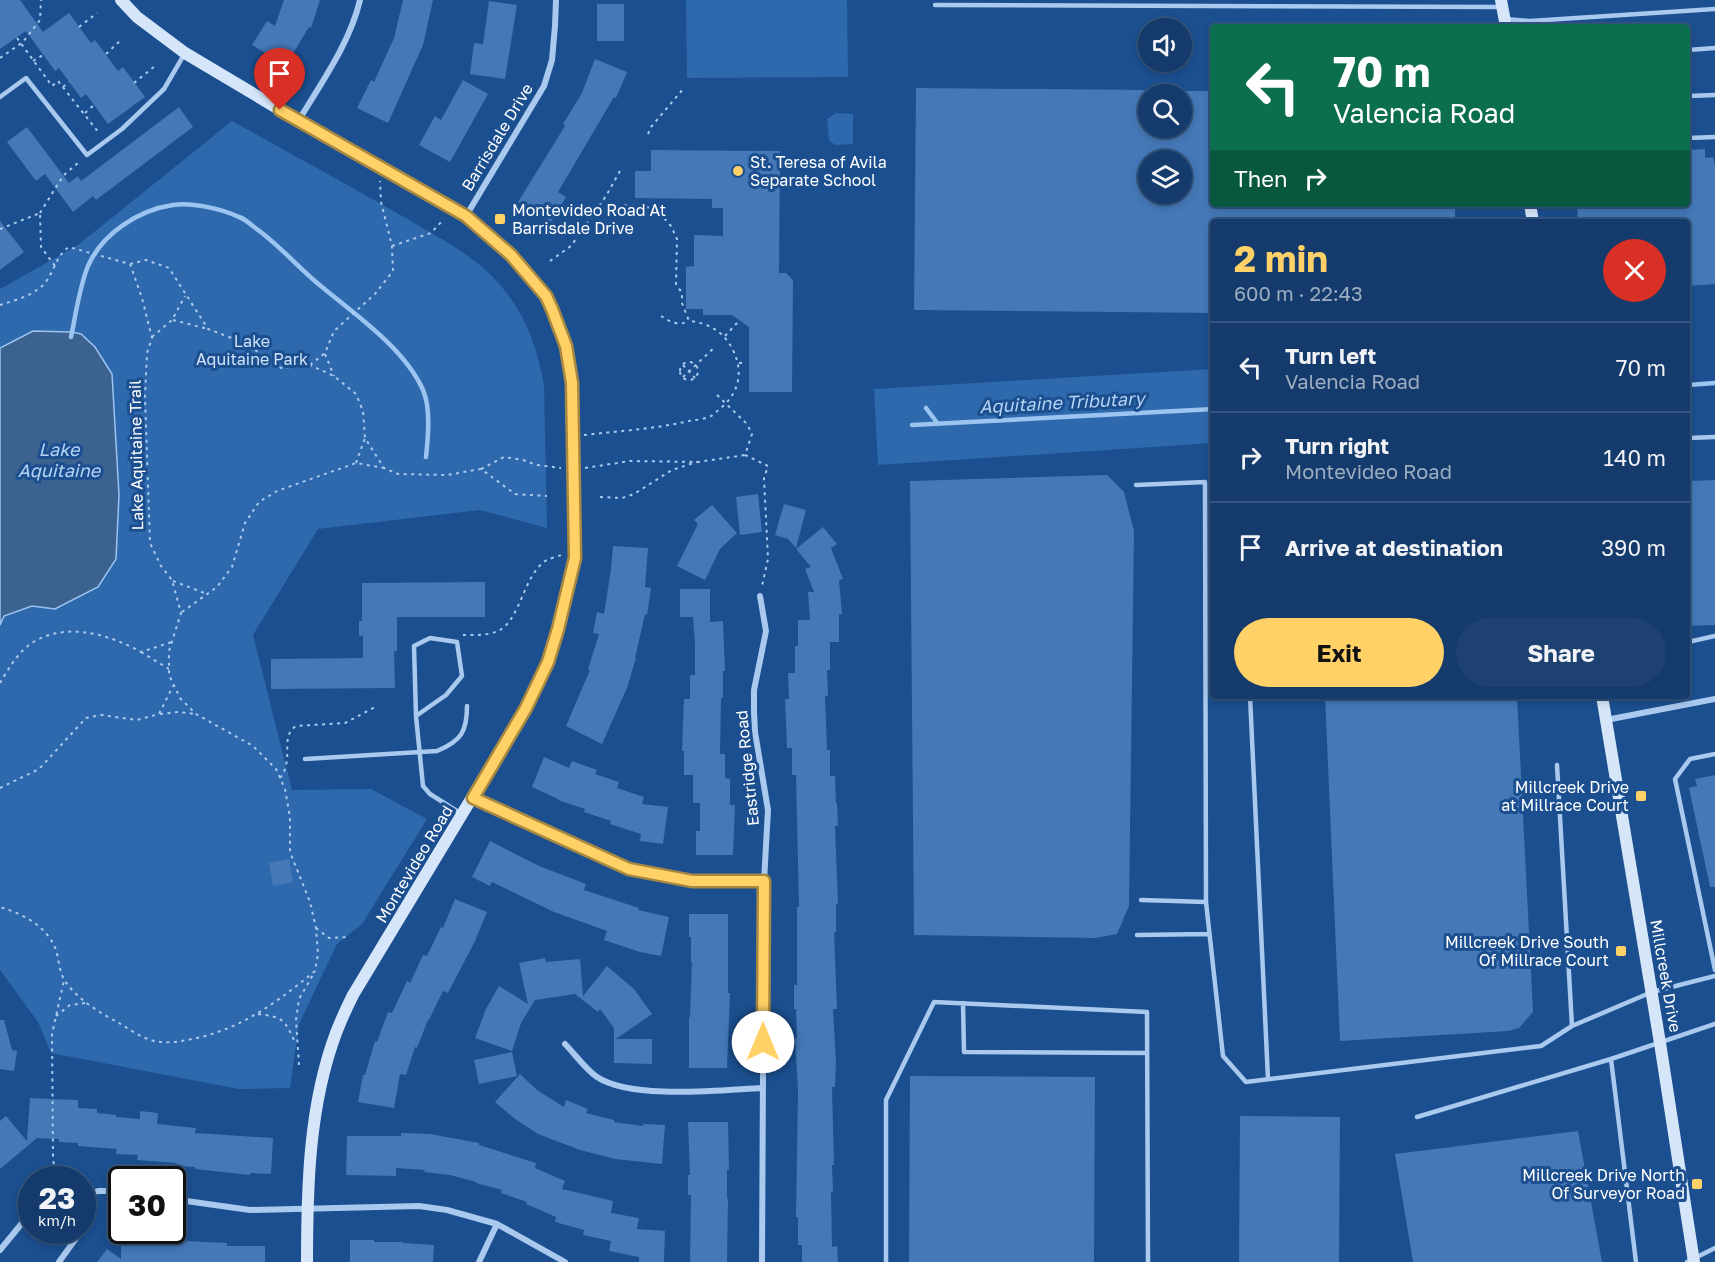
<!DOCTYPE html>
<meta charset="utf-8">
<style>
body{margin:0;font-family:"Golos Text",sans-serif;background:#1d4271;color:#f1f3f6;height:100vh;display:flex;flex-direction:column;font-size:22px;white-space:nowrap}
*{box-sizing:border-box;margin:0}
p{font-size:20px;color:#9dadc1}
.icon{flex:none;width:33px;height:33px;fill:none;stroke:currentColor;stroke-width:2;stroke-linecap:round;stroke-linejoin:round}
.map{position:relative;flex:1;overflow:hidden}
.details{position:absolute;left:1210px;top:219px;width:480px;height:480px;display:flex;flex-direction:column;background:#143b6b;border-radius:6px;box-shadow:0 3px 9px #0003,0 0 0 2px #33557e}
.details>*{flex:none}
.banner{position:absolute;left:1210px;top:24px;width:480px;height:183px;border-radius:6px;box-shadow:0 3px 9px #0003,0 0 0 2px #33557e;background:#0b6e4f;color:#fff;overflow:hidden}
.buttons{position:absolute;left:1138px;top:18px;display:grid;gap:12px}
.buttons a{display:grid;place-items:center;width:54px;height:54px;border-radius:50%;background:#143b6b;box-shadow:0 3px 9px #0003,0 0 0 2px #33557e;font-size:30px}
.speed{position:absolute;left:18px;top:1166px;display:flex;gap:12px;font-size:30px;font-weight:700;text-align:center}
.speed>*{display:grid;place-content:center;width:78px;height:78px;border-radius:50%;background:#143b6b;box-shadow:0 3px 9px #0003,0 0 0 2px #33557e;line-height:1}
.speed small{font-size:15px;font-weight:400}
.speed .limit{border:3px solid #111;border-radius:9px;background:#fff;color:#111}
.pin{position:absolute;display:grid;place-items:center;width:51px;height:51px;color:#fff;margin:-62px -26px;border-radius:50% 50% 50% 0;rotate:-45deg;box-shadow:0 0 6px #0007}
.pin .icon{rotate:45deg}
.me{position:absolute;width:66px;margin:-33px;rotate:0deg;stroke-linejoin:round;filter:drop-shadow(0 0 4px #0008)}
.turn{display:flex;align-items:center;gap:21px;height:126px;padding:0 24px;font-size:27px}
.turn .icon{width:78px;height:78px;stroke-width:2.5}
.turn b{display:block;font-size:42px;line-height:51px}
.then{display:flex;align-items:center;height:57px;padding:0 24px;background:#0003;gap:12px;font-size:22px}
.round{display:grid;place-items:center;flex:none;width:63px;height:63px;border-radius:32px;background:#1d4271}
.overview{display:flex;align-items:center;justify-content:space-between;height:102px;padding:0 24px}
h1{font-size:36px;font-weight:700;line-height:45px;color:#ffd166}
.button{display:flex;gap:12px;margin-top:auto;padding:12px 24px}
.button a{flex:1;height:69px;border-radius:36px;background:#ffd166;color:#111;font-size:24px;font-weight:700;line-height:69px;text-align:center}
.button a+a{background:#1d4271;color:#f1f3f6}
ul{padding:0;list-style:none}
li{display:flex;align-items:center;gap:18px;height:90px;padding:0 24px;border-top:2px solid #33557e}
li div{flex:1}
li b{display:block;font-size:22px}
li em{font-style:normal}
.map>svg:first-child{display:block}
</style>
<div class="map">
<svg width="1715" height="1262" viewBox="0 0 1715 1262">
<rect width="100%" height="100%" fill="#1b4f8f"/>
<path fill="#2e69ad" d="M686,0H847L848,77L687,78Z
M836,113L853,114V144L835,145L829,140L827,119Z
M232,121C289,153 347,184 404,217C438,237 476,256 501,286C526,315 538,349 544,386L547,528L480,510L318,529L253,635L292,790L371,789L427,819L362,924L337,944L299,1024L290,1088L239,1089L51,1053L38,1022L0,970V289L78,245Z
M1213,369V443L878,465L874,389Z"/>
<path fill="#3c6290" stroke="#9cc4f0" stroke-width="1.5" d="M33,331L72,332L81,334L95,347L112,374L119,495L116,559L98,587L55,609L32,606L4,616L0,625V348Z"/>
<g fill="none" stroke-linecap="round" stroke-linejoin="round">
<path stroke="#9cc4f0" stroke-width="4.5" d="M71,337C76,314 79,288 88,266C102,234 138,210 173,205C192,202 222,209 239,217C245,219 250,224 254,227C279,244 298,268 322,287C356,315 405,349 423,390C431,408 428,438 426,457
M1688,385L1715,383
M926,408L938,424
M912,425L1214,409"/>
</g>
<path fill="#4478b7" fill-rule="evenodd" d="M0,0H20L43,32L69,13L91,43L95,40L118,71L123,67L145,97L108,124L86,94L81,98L59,68L55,71L26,31L0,49Z
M284,0H320L311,28L309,27L286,65L252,45L267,21L275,26Z
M403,0H433L423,45L388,123L357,108L371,80L374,82L394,38Z
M489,1L517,5L505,79L470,74L474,43L483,44Z
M597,4H624V41H597Z
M595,59L627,72L616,98L614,97L558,192L566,197L551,222L518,202L565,126L563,124L582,93Z
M463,80L488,94L450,162L419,145L435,116L441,120Z
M916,88L1149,90V128H1182V91H1214V204H1455V222H1214V313L914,310ZM1149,160H1182V194H1149Z
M179,107L193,127L96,200L93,196L73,212L45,174L36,181L7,142L27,127L69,183L78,176L81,181Z
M1705,149V158L1713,157L1715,165V284L1688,286V222H1578L1577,204H1688V150Z
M651,150L780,151L779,273H786L793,280L792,392H749V327L732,315H703V309H686V267L694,266V235L723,236V208H712V199L635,198V171H651Z
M0,221L24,252L0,270Z
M1107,475L1124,492L1134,531L1129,906L1117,934L1095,938L914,935L910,481Z
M1715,480V625L1688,626V481Z
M758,494L762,532L740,535L736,497Z
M784,504L806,510L796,548L788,539L775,535Z
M712,505L737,533L720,549L705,580L677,566L698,524L694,520Z
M823,527L837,544L831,548L843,579L839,580L842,614H839V642H830V670H827L828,696H825L827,750H830V776H835L836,803H837L838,826H835L838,904H836V932H834L837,1009H833L836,1061L835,1087H832L834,1165H832L833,1192H831L832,1247L837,1246L838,1262H802V1245H798V1217H796L798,1090L795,1038H797L796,1009H794V985H797V907H799L796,775H792V748H787L785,699H789L788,673H795V646H798V620H810L808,592H814L805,569L811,567L796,549Z
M613,546L648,548L645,587L651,588L647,615L645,614L635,658H636L627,688L602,744L566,726L590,670L588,669L599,634L593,633L597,612L604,614L611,569Z
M485,582V617H397V651H394L395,688L271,689V659L363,658V636H359V621H362V583Z
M680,589H710V622L723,621L725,671H723V698H721L720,754H725V778L730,779V805H735L733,855H696V831H700V803H693V775H684V751H682L684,699H690V675H695V646L693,617H680Z
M1325,696H1517L1533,1012L1519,1028L1508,1031L1340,1041Z
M544,757L569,768L572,761L597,770L595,774L619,782L617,788L644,797L642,804L668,807L663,844L640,841L641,834L610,824L611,821L584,812L585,809L558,800V799L532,787Z
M1715,775V887H1710L1689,788L1697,786L1695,779Z
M490,841L539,866L586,884L584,890L639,908L638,910L669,917L661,956L640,952L604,940L607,931L554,912L492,882L490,886L472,877Z
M289,859L293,882L273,886L269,863Z
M455,899L487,912L475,941L448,993L443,991L429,1020H428L417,1048L415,1047L406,1075L400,1074L394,1108L358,1102L363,1075H365L375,1041L377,1042L388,1012L392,1013L407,981L410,983L423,955L427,956L441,927L443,928Z
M689,914H728V993H730L727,1068H689V1017H690L692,962H691V937H689Z
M545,958L546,962L580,959L583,996L607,966L634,989L652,1014L616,1039H652V1064L614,1063V1028L600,1009L598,1012L575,994L535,1000L521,1023L512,1051L475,1038L486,1009L499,986L528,1004L519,963Z
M0,1020H4L12,1050L17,1051L14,1071L0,1069Z
M512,1052L517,1076L479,1084L474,1060Z
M520,1074L537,1090L564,1107L566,1100L588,1109L586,1113L614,1120V1122L643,1126V1124L665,1125L662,1164L615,1159L580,1150L538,1134L515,1119L495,1102Z
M910,1076L1095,1077L1094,1262H909Z
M30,1098L78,1100V1108L97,1109V1113L116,1115V1117L140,1119V1111L158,1113L157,1124L196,1128L195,1133L273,1138L271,1174L250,1173V1175L195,1169V1167L176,1166V1163L137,1160L138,1155L116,1154L117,1149L78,1146V1143L59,1142V1139L37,1138L0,1169V1121L6,1116L27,1141Z
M1240,1116L1340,1117L1339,1262H1239Z
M688,1122H728L729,1170H727V1199H728L727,1262H690L691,1195H688V1175H690Z
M1578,1131L1602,1262H1413L1395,1154Z
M401,1133L430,1134L479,1143V1145L536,1163L535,1168L565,1181L562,1189L613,1201L611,1213L639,1218L637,1229L665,1231L664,1262H639V1257L609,1251L611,1241L583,1235L584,1230L555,1222L556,1217L526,1204L527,1202L501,1193L502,1190L476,1183V1182L450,1175L424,1172L425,1170L396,1168V1176L346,1175L347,1136H401Z
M121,1232H145V1238H185V1241L227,1243V1246H265V1262H97L107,1249L121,1259Z
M350,1240H374V1242H403V1243L434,1245L433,1262H350Z"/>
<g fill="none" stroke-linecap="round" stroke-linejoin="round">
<path stroke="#a9c9ee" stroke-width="2" stroke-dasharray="3 4.5" stroke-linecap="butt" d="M79,27L97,13
M17,38L52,86L58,81L99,133
M106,54L122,39
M0,58L23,42L40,20L41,0
M33,61L43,55
M134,83L155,66
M63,87L69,82
M85,113L94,105
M648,134L651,127L684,88
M1467,204L1477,207
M40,213L63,176L80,161
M0,229L40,213L41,247L55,266
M392,246L431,233L444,219
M550,261L571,246L606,196L620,171
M130,264L146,260L169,268L208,329L245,343L281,368L310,365L334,376L356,394L363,411L365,438L384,468L398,474L447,475L481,469L515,494L547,496
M0,305C15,300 33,296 44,284C54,273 56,255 69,247L130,264L142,298L152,338L147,353L145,397L150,543L161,566L172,580L181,613L169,651V675L180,698L196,714L253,746L276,769L285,789L290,817V852L310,902L316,928L318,954L315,971C279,1001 240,1030 192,1039C178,1042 165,1044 151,1040C140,1037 129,1029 119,1023C100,1013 77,999 65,981C59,972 59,959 56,950C47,926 23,914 0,907
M661,316C669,321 679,327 688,321
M173,320L208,329
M725,336L737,323
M152,337L172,320L185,296
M325,354L334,376
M680 371a9 9 0 1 1 18 0a9 9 0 1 1-18 0Z
M739,363H746
M310,365L325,353L334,331L375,294L393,271L392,246L381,202L380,181
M683,365L695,378
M683,377L715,347
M717,395L747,424L752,434L745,455L768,466L764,478L768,559L762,586
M584,435C619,431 655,429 689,421C696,420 705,419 711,416C715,414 718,410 722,407C740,391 743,371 733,350C724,332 709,323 689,321L682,303V293L676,284L677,239L671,226L658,211L644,206L619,205
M356,463L365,438
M585,468L630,461L698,462L745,455
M481,469L504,457L523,460L537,465L561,468
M600,497L622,498L634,494L672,470L697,462
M173,581L207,594
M182,612L217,587L232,567L245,523L259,502L277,491L356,463L384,468
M463,635C474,635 489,636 500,630C521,618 524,573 547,560C551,558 557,557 561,555
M141,652L169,669
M0,683C9,668 19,650 35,641C69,622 110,635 141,652L172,642
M160,714L178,712L196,714
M280,778C295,759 279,737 296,726L345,723L377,706
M0,788L39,769L86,718L101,715L137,720L159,714L173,686
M316,928L329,938L349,937
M258,1014C283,1017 284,1019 295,1042
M56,1016L70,1005L86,1003
M299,1065L296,1020L299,999L314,973
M55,1179L53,1156L52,1034L64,980"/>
<path stroke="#a9c9ee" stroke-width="4.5" d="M935,5L1499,7
M1505,19L1530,21L1715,9
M1688,50L1715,48
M1688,96L1715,95
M0,97L26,78L87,155L122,129L164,89L185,53
M1688,138L1715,137
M1688,438L1715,437
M1136,485L1205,482L1206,902L1223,1056L1246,1082L1541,1046L1572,1026L1652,992L1715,976
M1688,642L1715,636
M1250,696L1268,1079
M416,716L446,695L462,676L457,642L430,638L414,646L416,716L423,786L430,794L460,813
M1715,754L1690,759L1675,779L1715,970
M305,759L437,751C461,741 467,732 467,706
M1557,765L1572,1026
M1141,900L1206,902
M1137,935L1209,934
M963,1003L964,1052L1147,1053
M1611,1059L1636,1262
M1417,1117L1611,1059L1715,1024
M886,1262V1100L934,1002L1147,1012L1148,1262
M1687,1262L1715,1248"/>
<path stroke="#a9c9ee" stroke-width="6" d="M299,120C321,83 350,43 360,0
M466,216L544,86L552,60L555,26L556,0
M760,596L766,631L754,690V712L755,732L768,810L764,881L762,1262
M1606,720L1715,699
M473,798L629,869L692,881H764
M565,1044C575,1054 585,1069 597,1077C632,1100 720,1090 762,1088
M82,1190L89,1194L98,1191H122
M172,1199L250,1210L419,1206L447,1210L497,1224L565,1262
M82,1229L91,1207L89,1194
M0,1250L32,1211
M59,1262L82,1230
M479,1262L497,1224"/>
<path stroke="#d6e6fa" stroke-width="12" d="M121,0L137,17L185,53L299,121L466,216L511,255L546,296L552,309L566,346L571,383L575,558L558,629L548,662L526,708L353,995C347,1007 341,1020 336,1033C309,1105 307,1186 307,1262
M1501,0L1506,27
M1530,204L1533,222
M1602,696L1660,1043L1694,1262"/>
</g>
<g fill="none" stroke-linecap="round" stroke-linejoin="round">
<g stroke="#a68842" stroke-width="15">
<path id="route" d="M280,110L466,216L511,255L546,296L552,309L566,346L572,383L575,558L558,629L548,662L526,708L473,798L629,869L692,881H764L763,1042"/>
</g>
<use href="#route" stroke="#ffd166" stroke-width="10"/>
</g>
<g fill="#ffd166" stroke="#1b4f8f" stroke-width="2">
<circle cx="738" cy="171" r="6"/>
<rect x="494" y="213" width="12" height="12" rx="3"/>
<rect x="1635" y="790" width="12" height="12" rx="3"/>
<rect x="1615" y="945" width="12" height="12" rx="3"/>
<rect x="1691" y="1178" width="12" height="12" rx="3"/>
</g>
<g text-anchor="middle" stroke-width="6" stroke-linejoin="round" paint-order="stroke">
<g font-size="16" fill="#fff" stroke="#1b4f8f">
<text transform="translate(497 137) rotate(-59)" y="6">Barrisdale Drive</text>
<text transform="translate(136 455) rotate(-91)" y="6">Lake Aquitaine Trail</text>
<text transform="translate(747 768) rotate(-96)" y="6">Eastridge Road</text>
<text transform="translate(414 864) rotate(-59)" y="6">Montevideo Road</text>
<text transform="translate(1666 976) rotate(80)" y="6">Millcreek Drive</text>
</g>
<g font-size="16" fill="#fff" stroke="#1b4f8f" text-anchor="end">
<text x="750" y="168" text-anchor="start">St. Teresa of Avila<tspan x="750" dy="18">Separate School</tspan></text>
<text x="512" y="216" text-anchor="start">Montevideo Road At<tspan x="512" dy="18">Barrisdale Drive</tspan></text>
<text x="1629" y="793">Millcreek Drive<tspan x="1629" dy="18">at Millrace Court</tspan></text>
<text x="1609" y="948">Millcreek Drive South<tspan x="1609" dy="18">Of Millrace Court</tspan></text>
<text x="1685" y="1181">Millcreek Drive North<tspan x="1685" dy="18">Of Surveyor Road</tspan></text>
</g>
<g font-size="16" fill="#cfe3fa" stroke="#1b4f8f">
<text x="252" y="347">Lake<tspan x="252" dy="18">Aquitaine Park</tspan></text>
</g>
<g font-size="18" font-style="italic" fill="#b5d3f5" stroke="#1b4f8f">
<text transform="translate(1062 403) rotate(-3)" y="6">Aquitaine Tributary</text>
<text x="59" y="456">Lake<tspan x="59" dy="21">Aquitaine</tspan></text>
</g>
</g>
</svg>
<div class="buttons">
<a><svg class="icon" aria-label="sound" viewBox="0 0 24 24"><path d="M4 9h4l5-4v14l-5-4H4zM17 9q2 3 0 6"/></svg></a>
<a><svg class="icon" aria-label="search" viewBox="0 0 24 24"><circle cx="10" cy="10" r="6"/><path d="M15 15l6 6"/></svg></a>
<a><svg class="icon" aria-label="layers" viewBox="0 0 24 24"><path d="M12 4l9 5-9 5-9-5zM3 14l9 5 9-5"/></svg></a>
</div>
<div class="speed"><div>23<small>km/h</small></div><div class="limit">30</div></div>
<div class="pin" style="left:280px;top:110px;background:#d93025"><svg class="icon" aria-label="arrive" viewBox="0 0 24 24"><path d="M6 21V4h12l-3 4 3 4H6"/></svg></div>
<svg class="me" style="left:763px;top:1042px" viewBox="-20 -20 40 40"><circle r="19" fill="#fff"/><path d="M0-13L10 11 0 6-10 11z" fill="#ffd166"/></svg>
<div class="banner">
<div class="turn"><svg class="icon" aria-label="left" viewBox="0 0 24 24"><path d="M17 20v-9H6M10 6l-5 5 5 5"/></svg><div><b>70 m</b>Valencia Road</div></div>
<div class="then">Then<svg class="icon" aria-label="right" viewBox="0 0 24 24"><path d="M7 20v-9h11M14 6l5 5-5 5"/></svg></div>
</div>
<section class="details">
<div class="overview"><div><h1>2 min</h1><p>600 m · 22:43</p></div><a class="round" style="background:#d93025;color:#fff"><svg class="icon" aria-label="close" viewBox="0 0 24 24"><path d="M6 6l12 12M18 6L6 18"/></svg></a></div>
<ul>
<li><svg class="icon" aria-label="left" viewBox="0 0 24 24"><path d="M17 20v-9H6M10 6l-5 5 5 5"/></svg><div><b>Turn left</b><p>Valencia Road</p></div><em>70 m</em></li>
<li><svg class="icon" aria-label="right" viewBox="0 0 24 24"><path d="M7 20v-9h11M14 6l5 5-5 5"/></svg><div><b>Turn right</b><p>Montevideo Road</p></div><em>140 m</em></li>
<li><svg class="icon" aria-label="arrive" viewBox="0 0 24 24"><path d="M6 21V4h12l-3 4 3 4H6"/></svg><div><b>Arrive at destination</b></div><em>390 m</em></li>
</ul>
<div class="button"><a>Exit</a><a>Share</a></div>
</section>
</div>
